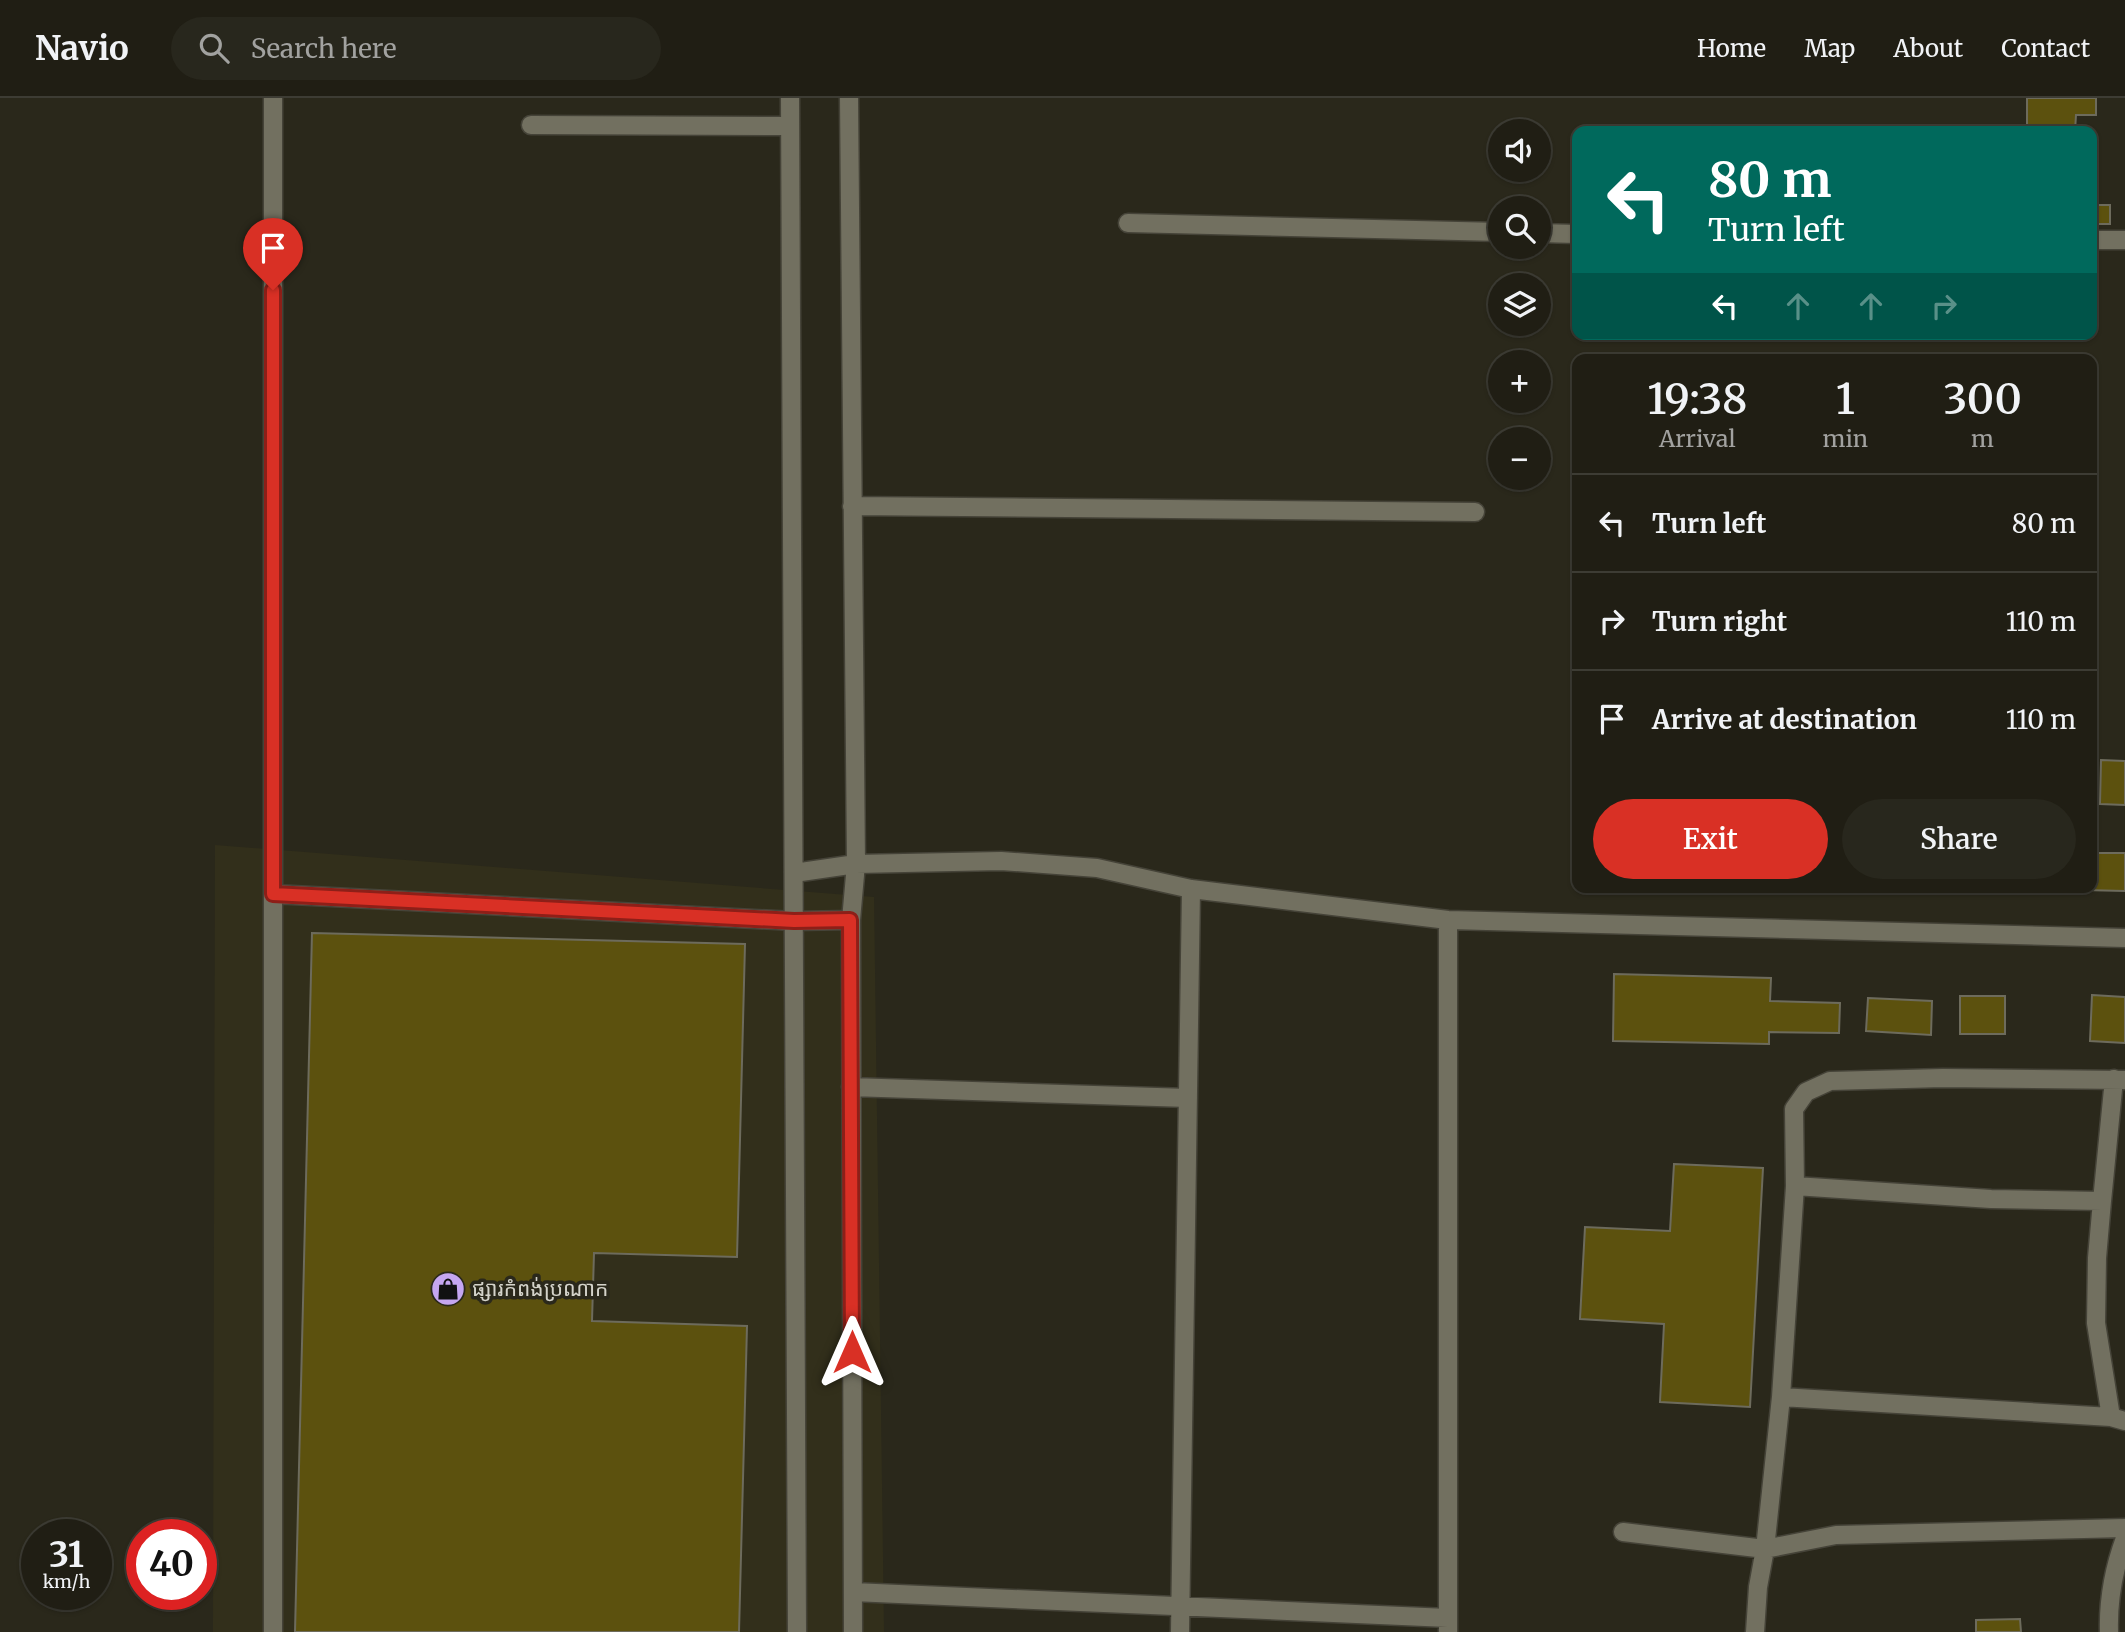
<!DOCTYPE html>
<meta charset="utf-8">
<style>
body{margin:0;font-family:Merriweather,"Noto Sans Khmer",serif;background:#28271d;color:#f1f3f6;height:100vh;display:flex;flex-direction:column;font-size:26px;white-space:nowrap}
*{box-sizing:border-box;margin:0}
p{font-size:23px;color:#a2a2a0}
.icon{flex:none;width:38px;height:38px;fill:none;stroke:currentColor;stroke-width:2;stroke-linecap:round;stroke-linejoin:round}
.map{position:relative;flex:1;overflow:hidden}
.sheet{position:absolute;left:1572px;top:256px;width:525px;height:539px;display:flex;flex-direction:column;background:#201e14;border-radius:14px;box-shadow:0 2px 5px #0004,0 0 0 2px #3d3c34}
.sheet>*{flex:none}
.banner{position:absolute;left:1572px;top:28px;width:525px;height:214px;border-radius:14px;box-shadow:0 2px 5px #0004,0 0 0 2px #3d3c34;background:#00695c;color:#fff;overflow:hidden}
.buttons{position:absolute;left:1488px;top:21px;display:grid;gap:14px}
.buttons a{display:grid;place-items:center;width:63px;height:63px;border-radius:50%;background:#201e14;box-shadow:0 2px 5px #0004,0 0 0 2px #3d3c34;font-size:35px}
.speed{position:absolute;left:21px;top:1421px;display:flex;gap:14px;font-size:35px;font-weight:700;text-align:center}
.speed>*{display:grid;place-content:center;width:91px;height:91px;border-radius:50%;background:#201e14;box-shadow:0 2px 5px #0004,0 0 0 2px #3d3c34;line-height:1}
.speed small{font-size:18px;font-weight:400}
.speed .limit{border:10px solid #d22;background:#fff;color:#111}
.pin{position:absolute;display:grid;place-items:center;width:60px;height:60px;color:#fff;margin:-72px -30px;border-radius:50% 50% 50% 0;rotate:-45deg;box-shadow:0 0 7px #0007}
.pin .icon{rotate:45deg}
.me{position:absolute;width:77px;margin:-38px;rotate:0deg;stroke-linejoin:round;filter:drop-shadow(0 0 5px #0008)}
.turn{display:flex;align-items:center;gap:24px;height:147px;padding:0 21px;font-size:32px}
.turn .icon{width:91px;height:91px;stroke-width:2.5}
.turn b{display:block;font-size:49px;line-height:60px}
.lanes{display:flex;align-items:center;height:66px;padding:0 21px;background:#0003;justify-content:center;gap:35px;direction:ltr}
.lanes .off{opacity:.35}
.eta{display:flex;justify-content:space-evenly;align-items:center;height:119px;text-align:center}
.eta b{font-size:42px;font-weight:600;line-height:49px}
.primary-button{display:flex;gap:14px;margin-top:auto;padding:14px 21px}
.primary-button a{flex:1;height:80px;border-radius:42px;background:#d93025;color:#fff;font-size:28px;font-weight:600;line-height:80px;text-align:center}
.primary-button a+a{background:#28271d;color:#f1f3f6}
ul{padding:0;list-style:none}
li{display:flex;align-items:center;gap:21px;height:98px;padding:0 21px;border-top:2px solid #3d3c34}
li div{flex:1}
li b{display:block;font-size:26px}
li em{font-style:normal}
header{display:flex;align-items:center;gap:42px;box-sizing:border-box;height:98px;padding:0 35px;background:#201e14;border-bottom:2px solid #3d3c34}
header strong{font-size:33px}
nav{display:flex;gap:38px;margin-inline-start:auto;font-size:24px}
.search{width:490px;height:63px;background:#28271d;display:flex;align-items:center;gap:18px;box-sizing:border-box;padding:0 24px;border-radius:38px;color:#a2a2a0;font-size:26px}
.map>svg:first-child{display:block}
</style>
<header>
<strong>Navio</strong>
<div class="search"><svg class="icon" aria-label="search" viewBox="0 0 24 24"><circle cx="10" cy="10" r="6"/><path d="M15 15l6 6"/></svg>Search here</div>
<nav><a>Home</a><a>Map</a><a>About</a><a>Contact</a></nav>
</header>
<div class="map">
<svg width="2125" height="1534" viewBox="0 0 2125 1534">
<rect width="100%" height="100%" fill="#2a281b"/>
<path fill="#322f1b" d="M215,747L874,799L884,1534H213Z"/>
<path fill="#5c510e" stroke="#6d6b5c" stroke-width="2" d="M2027,0H2096V17H2076L2075,33H2027Z
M2091,107H2110V126H2091Z
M2091,268H2095L2094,317H2091Z
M2091,441H2095L2094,488H2091Z
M2101,662L2125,663V707L2100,706Z
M2091,755H2125V793L2084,792V789H2091Z
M312,835L745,846L737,1159L594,1155L592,1223L747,1228L739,1534H295Z
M1614,876L1771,880L1770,903L1840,905L1839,935L1769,934V946L1613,943Z
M2092,897L2125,899V945L2090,943Z
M1960,898H2005V936H1960Z
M1868,900L1932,903L1931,937L1866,933Z
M1674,1066L1763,1070L1750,1309L1660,1304L1664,1226L1580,1221L1585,1129L1670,1133Z
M2020,1521L2021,1534H1976V1522Z"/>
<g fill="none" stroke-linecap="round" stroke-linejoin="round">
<g stroke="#454338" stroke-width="21">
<path id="minor" d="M790,0L797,1534
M849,0L856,766L851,822L853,1534
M531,27L790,28
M1128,125L1500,134
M1538,135L1577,136
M2091,142H2125
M852,408L1475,414
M794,775L856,766L1001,763L1097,770L1191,791L1448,822L2125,840
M273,796L794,823L851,822
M1448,822V1534
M851,989L1188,1000
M1795,1088L1991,1101L2102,1103L2097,1160L2096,1225L2111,1319L2125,1323
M2102,1103L2114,981
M1781,1299L2111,1319
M1623,1434L1765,1451L1836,1437L2125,1430
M853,1494L1448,1520
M273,1534V0
M1180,1534L1191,791
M1755,1534L1758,1489L1765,1451L1781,1299L1795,1088L1794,1011L1806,994L1830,983L1943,980L2125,982
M2109,1534C2108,1502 2114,1470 2125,1440"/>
</g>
<use href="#minor" stroke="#727060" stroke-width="18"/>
</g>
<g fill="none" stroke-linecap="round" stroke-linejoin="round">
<g stroke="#8d1f18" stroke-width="18">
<path id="route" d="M273,192V796L794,823L850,822L852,1254"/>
</g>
<use href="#route" stroke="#d93025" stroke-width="12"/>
</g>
<defs>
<g id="shop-disc" transform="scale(1.75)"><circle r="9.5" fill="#c5a6f0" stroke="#2a281b"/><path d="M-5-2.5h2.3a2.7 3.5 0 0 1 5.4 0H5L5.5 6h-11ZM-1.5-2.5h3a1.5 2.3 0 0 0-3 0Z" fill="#111"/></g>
</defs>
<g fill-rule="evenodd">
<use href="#shop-disc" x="448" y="1191"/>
</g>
<g text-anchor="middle" stroke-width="7" stroke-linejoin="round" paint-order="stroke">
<g font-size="21" fill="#d4d3ca" stroke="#2a281b" text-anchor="start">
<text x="472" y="1198">ផ្សារកំពង់ប្រណាក</text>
</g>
</g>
</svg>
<div class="buttons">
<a><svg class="icon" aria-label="sound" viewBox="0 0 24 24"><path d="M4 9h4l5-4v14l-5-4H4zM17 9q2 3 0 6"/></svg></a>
<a><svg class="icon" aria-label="search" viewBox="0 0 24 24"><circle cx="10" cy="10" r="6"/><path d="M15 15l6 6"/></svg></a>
<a><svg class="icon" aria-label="layers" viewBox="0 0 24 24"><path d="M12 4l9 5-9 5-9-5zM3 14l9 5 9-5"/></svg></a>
<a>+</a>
<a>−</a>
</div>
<div class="speed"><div>31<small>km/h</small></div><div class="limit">40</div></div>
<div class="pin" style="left:273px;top:192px;background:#d93025"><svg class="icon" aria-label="arrive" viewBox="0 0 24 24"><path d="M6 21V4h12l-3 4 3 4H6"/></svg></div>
<svg class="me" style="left:852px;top:1254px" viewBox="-20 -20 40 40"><path d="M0-17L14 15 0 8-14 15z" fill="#d93025" stroke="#fff" stroke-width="4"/></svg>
<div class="banner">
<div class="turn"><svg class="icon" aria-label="left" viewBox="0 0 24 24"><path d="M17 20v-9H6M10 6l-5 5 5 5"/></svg><div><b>80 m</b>Turn left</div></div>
<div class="lanes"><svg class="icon" aria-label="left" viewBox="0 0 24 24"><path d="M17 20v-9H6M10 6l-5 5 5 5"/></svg><svg class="icon off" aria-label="ahead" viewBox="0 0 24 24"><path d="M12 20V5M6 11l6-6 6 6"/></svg><svg class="icon off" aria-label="ahead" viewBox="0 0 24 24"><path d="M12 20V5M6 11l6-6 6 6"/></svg><svg class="icon off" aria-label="right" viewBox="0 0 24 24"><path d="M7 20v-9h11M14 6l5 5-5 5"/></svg></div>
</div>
<section class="sheet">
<div class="eta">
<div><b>19:38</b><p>Arrival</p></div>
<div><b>1</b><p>min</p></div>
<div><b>300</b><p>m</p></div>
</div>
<ul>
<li><svg class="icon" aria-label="left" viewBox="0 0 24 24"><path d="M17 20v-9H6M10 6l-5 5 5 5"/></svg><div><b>Turn left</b></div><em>80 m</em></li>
<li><svg class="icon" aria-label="right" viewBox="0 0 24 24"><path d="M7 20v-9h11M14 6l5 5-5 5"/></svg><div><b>Turn right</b></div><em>110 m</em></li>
<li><svg class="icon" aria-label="arrive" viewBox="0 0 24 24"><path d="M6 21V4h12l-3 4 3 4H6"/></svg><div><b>Arrive at destination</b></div><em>110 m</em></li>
</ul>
<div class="primary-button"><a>Exit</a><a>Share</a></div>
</section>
</div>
